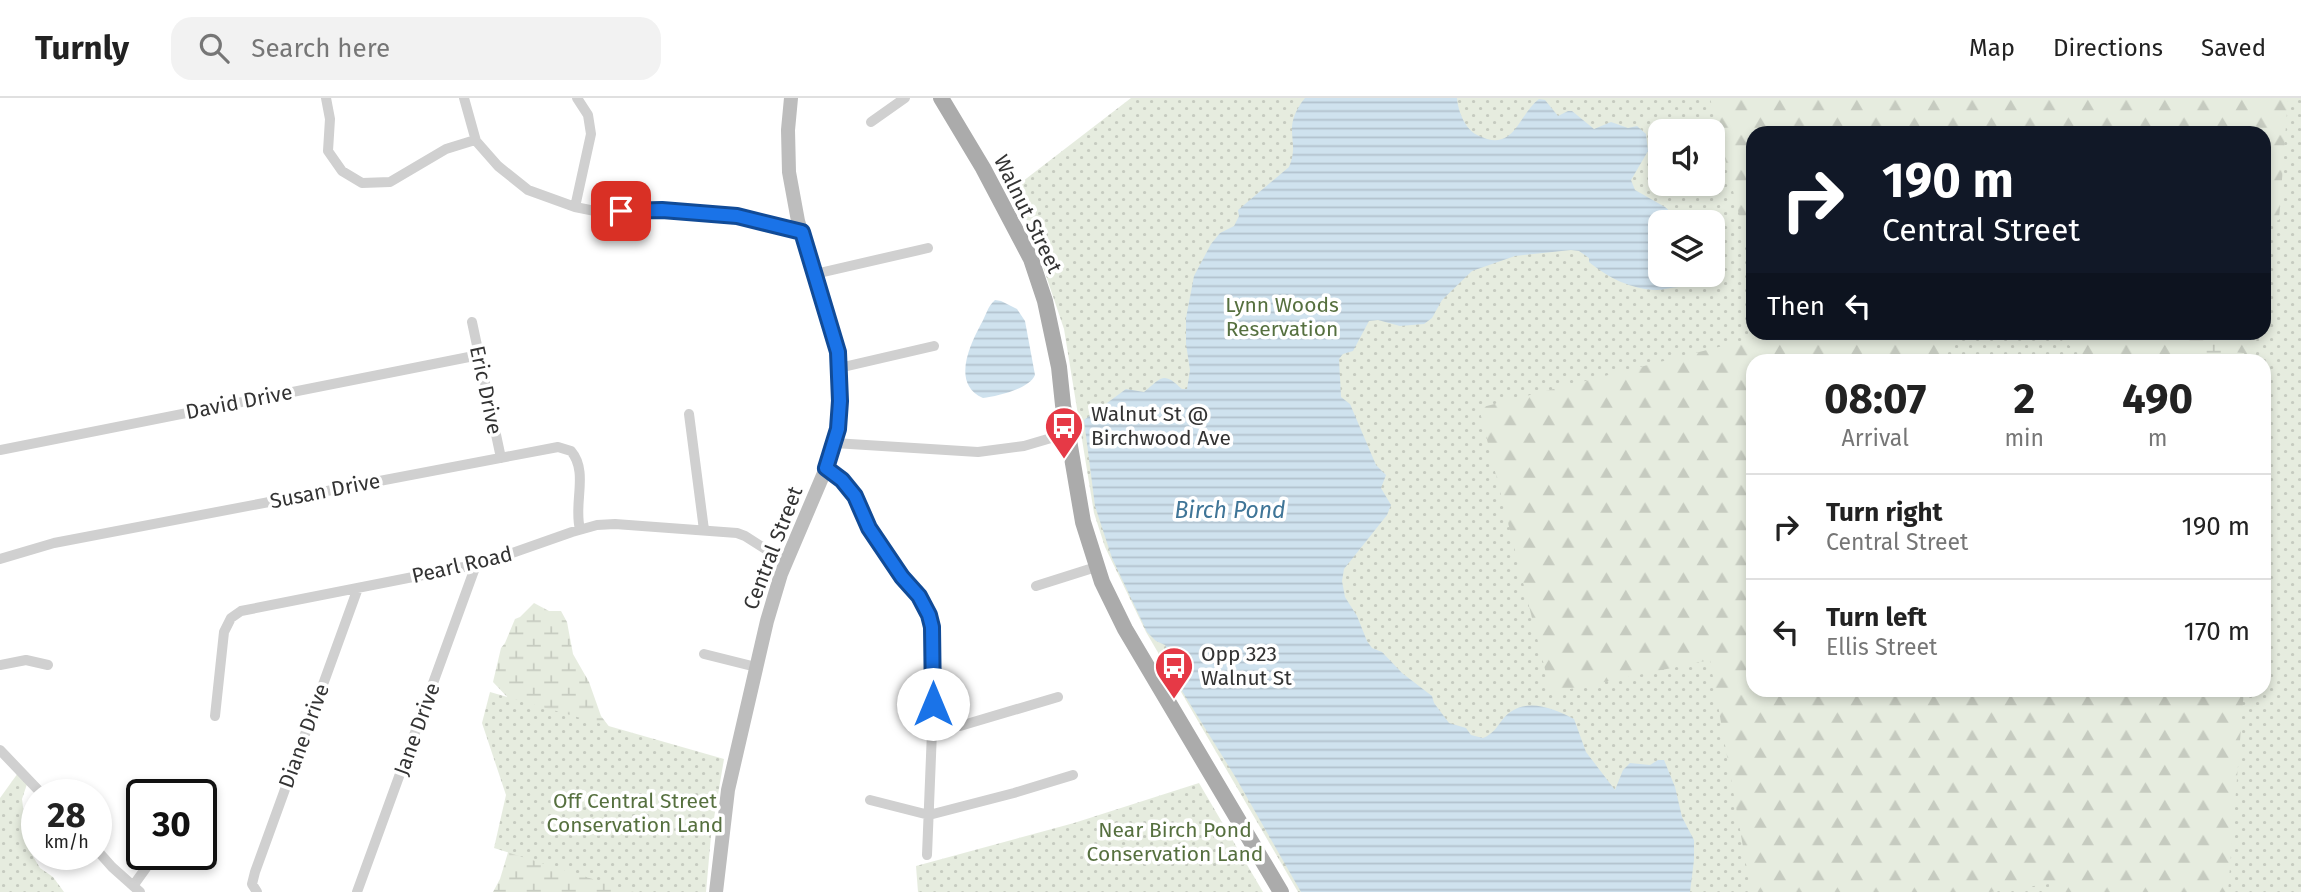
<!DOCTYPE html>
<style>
body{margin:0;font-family:"Fira Sans",sans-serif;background:#f2f2f2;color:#222;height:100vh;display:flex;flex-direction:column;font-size:26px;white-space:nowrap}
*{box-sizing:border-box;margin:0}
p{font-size:23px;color:#767676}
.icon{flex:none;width:38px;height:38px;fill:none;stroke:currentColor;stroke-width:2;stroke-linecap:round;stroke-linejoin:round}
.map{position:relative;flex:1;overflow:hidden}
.panel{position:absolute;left:1746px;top:256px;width:525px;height:343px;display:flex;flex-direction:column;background:#fff;border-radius:21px;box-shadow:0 4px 10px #0003}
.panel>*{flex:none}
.top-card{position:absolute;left:1746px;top:28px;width:525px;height:214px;border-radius:21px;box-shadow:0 4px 10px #0003;background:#111827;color:#fff;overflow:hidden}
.buttons{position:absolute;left:1648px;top:21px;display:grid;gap:14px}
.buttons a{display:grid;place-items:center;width:77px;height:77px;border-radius:14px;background:#fff;box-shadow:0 4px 10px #0003;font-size:35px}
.speed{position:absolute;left:21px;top:681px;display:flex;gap:14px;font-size:35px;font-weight:700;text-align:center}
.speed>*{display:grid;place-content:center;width:91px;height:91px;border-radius:50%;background:#fff;box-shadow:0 4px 10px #0003;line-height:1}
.speed small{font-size:18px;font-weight:400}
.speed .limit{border:4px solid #111;border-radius:10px;background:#fff;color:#111}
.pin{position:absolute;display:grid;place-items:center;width:60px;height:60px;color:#fff;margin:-30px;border-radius:14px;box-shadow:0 4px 10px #0006}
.me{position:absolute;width:77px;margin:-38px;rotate:0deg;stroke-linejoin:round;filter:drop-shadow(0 0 5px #0008)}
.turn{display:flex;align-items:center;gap:24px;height:147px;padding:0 21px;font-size:32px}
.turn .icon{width:91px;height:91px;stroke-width:2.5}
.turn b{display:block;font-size:49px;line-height:60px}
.then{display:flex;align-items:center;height:66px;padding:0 21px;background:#0003;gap:14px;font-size:26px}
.eta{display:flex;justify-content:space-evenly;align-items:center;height:119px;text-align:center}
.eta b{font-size:42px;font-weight:700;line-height:49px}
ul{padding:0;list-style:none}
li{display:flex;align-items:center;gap:21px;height:105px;padding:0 21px;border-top:2px solid #e0e0e0}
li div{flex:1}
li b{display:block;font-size:26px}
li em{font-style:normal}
header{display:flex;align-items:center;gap:42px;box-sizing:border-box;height:98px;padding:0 35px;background:#fff;border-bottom:2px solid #e0e0e0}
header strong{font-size:33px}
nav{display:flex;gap:38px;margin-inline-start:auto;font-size:24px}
.search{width:490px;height:63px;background:#f2f2f2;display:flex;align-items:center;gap:18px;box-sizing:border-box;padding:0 24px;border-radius:21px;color:#767676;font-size:26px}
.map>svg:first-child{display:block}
</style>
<header>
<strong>Turnly</strong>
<div class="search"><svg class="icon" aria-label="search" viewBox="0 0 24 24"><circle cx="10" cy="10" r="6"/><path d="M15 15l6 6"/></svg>Search here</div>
<nav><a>Map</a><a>Directions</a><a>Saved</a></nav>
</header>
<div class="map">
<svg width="2301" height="794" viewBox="0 0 2301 794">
<defs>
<pattern id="forest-firs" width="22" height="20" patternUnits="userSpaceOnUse" patternTransform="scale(1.75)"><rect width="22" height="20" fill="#e6ecdf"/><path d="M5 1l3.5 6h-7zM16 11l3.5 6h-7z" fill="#c6cbc0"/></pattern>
<pattern id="wetland-marsh" width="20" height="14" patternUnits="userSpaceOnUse" patternTransform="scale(1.75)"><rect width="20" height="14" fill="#e6ecdf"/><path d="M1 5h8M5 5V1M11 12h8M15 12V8" fill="none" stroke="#c6cbc0"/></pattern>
<pattern id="park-dots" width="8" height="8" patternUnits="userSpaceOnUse" patternTransform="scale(1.75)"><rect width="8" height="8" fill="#e6ecdf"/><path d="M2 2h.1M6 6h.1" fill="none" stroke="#c6cbc0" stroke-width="1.8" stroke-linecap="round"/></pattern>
<pattern id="water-rules" width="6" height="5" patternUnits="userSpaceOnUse" patternTransform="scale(1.75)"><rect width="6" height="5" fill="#cfe2ee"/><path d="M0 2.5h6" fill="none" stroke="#b2c2cd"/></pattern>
</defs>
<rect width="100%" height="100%" fill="#fff"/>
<path fill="url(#forest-firs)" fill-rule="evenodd" d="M1457,0H2301V794H1690L1560,614L1343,256L1615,182L1713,177V124ZM1661,33H1713V86H1661ZM1754,35H2264V234H1754ZM1754,262H2264V592H1754Z"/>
<path fill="url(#wetland-marsh)" d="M2192,235H2211C2217,252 2226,254 2244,255L2247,262H2200L2188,247Z
M534,505L549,513H561L567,524L573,556L589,584L601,618L614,635L668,794H493L500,781L512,741L511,603L493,584L501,550L505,545L515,521L520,519Z"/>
<path fill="url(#park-dots)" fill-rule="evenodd" d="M1131,0H1710L1753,173L1754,234L1770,236L1479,310L1551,595L1710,562L1751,794H1298L1146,534L1105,449L1094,415L1064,231L1038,154L1009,94ZM1661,33H1713V86H1661ZM1661,124H1713V177H1661Z
M2288,0H2301V794H2228L2244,592H2264V262H2257L2251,235L2264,234L2265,126L2279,122Z
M1959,234L2052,235L2089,262H1940Z
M490,594L724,661L711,738L706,794H634L494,750L506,697L482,625Z
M18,675L27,686L22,701L28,750L40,770L53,779L64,794H0V700Z
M1199,685L1263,794H918L916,768L1074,725Z
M2049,786L2051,794H1991Z"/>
<path fill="url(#water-rules)" d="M1305,0H1457C1458,13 1465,31 1477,37C1515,56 1517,18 1539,1L1545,2L1558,18L1568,13H1572L1594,31L1611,24L1628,30L1637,28L1646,36L1648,53L1631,82L1635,92L1665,109L1682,124H1661V177H1679V189C1672,189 1664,192 1657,192C1630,191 1609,180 1589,164V160L1579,153L1571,152L1515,158L1472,173L1442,202L1432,220L1424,226L1400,228L1378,222L1369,223L1353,253L1343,256L1339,261L1341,299L1350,306L1376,367L1386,377L1381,390L1391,407L1387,417L1344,471L1342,483L1345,499L1357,518L1367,543L1372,550L1382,554L1402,575L1432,598L1434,605L1449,625L1466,630L1471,637L1483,640C1493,636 1496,630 1503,621C1521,598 1552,609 1574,621L1586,654L1615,692L1623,672L1630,665L1650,667L1658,662H1664L1675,689L1682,719L1694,742V762L1690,794H1301L1236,680L1182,593L1187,584L1165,547L1156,543L1147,534L1112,460L1095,408L1084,322L1126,291L1144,294C1162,279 1163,273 1182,291H1187L1190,272L1186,246V220L1194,178L1211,146L1220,135L1234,128L1239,118L1238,112L1289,69C1301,42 1280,31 1305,0Z
M995,202L1001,203L1017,211L1025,223L1035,277C1029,291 998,298 983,300C951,286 970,247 981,226C986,218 987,209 995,202Z"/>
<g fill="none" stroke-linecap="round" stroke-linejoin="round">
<path stroke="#d0d0d0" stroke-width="10" d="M326,0L330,21L328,53L342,73L362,85L390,84L446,51L475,42
M464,0L476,43L498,68L528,92L575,109L600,114L662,112L737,118L802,134
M871,24L905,0
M575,109L591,36L588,17L577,0
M815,176L928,150
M472,224L501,360
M839,270L934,248
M689,316L704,432
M834,345L978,354L1024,348L1068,335
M0,352L479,257
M826,370L842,382L855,398L869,430L902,479L919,498L929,517L934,584L927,757
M0,461L54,445L558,349L571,353C589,374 573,406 580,431
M1036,488L1096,469
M704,556L756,569
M0,567L26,562L48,567
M215,618L224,534L231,520L241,513L484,465L572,434L597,427L615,426L737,435L745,438L786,464
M932,629L960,628L1058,599
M0,652L42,696
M870,702L929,717L1014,695L1073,677
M96,751L112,769L140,794
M133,788L148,767L150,756
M257,794L252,786L255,774L358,490
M357,794L476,467"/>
<path stroke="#bdbdbd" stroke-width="14" d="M716,794L728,692L767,523L781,476L824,375L838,331L840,303L838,254L798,123L789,74L788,32L791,0"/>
<path stroke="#ababab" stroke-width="16" d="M941,0L983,70L1031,161L1045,203L1059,269L1063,307L1083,424L1102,484L1125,531L1281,794"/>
</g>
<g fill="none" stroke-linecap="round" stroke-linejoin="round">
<g stroke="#114b97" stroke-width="18">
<path id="route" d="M621,113L662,112L737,118L802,134L838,254L840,303L838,331L826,370L842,382L855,398L869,430L902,479L919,498L929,517L932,529L933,606"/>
</g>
<use href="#route" stroke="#1a73e8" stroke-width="12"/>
</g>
<defs>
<g id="bus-pin" transform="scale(2.0125)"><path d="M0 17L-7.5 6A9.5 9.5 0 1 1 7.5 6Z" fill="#e63946" stroke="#fff"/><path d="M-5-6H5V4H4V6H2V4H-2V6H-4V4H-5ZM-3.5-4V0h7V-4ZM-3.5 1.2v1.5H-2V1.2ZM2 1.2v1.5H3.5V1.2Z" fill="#fff"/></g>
</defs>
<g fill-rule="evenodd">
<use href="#bus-pin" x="1064" y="328"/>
<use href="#bus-pin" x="1174" y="568"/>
</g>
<g text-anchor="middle" stroke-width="7" stroke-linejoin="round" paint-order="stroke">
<g font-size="21" fill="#333" stroke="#fff">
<text transform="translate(1028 116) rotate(64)" y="7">Walnut Street</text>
<text transform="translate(486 292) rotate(78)" y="7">Eric Drive</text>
<text transform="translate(239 304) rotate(-11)" y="7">David Drive</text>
<text transform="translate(325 393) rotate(-11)" y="7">Susan Drive</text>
<text transform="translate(773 450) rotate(-69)" y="7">Central Street</text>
<text transform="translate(462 467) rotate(-13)" y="7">Pearl Road</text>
<text transform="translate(417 631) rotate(-70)" y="7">Jane Drive</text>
<text transform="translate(304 638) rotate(-70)" y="7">Diane Drive</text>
</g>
<g font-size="21" fill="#56703f" stroke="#fff">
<text x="1282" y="214">Lynn Woods<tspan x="1282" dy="24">Reservation</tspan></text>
<text x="635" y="710">Off Central Street<tspan x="635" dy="24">Conservation Land</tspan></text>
<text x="1175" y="739">Near Birch Pond<tspan x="1175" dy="24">Conservation Land</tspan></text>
</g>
<g font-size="21" fill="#333" stroke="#fff" text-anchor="start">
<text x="1091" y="323">Walnut St @<tspan x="1091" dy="24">Birchwood Ave</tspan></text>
<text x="1201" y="563">Opp 323<tspan x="1201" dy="24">Walnut St</tspan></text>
</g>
<g font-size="23" font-style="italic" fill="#3f7597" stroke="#fff">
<text x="1230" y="420">Birch Pond</text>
</g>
</g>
</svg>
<div class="buttons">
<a><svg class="icon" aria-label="sound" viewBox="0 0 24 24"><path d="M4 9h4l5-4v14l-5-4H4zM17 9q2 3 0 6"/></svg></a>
<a><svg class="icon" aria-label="layers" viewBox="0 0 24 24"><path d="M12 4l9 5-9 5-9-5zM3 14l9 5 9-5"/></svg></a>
</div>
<div class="speed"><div>28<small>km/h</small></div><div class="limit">30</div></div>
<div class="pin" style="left:621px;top:113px;background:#d93025"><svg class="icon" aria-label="arrive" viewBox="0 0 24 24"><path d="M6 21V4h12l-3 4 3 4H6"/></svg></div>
<svg class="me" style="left:933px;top:606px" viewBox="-20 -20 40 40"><circle r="19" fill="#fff"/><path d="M0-13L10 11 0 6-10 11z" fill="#1a73e8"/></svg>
<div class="top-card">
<div class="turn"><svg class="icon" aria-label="right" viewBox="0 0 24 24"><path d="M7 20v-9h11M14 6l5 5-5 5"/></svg><div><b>190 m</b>Central Street</div></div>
<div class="then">Then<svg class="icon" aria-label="left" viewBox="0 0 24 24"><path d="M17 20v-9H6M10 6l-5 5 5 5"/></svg></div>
</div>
<section class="panel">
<div class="eta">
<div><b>08:07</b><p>Arrival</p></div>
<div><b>2</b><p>min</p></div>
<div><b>490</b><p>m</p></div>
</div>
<ul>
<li><svg class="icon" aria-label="right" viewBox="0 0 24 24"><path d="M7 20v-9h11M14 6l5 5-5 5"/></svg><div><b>Turn right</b><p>Central Street</p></div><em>190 m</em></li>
<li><svg class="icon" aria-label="left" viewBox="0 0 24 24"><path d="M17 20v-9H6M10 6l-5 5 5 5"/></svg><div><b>Turn left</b><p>Ellis Street</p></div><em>170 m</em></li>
</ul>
</section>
</div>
